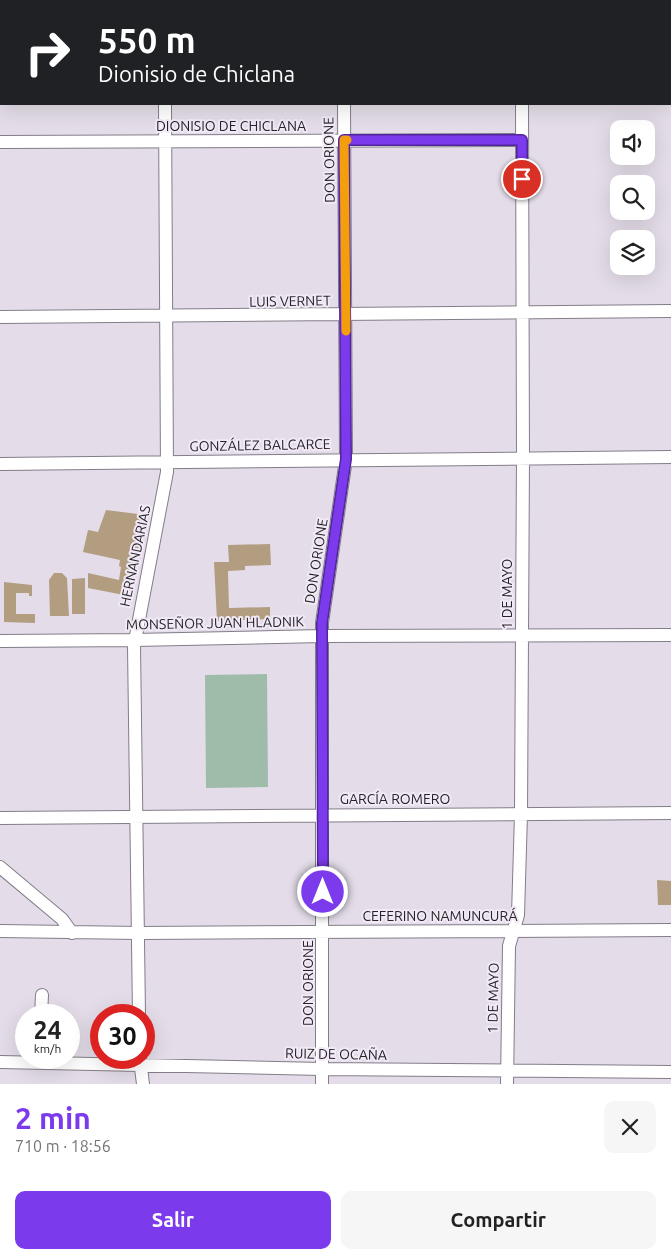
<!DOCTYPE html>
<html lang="es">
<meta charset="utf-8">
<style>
body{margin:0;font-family:Ubuntu,sans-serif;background:#f6f6f6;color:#222;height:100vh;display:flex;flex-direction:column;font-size:19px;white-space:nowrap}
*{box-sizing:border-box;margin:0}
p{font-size:16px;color:#767676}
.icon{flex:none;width:28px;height:28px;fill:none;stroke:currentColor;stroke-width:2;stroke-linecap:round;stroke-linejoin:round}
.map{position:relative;height:1084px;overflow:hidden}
.panel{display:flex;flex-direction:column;background:#fff;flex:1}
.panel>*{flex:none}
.banner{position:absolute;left:0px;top:0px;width:671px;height:105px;box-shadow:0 5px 20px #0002;background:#202124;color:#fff;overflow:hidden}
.controls{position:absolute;left:610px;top:120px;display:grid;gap:10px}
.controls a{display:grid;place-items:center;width:45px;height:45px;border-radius:10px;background:#fff;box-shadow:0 5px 20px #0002;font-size:25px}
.speed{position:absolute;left:15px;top:1004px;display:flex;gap:10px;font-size:25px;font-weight:700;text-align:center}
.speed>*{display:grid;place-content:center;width:65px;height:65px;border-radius:50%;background:#fff;box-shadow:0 5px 20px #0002;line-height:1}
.speed small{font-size:12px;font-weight:400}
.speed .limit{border:8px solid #d22;background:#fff;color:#111}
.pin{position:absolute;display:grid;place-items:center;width:42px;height:42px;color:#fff;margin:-21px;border:2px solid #fff;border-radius:50%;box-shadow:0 1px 5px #0007}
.me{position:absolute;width:55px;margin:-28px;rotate:0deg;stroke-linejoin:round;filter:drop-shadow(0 0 4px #0008)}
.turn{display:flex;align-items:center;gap:18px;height:105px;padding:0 15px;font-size:22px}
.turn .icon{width:65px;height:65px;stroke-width:2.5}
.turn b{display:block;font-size:35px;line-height:42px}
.round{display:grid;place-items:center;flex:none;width:52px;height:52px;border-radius:10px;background:#f6f6f6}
.overview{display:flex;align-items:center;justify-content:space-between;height:85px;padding:0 15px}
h1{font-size:30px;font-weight:700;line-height:38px;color:#7c3aed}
.action{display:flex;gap:10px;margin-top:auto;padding:10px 15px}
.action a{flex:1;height:58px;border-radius:10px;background:#7c3aed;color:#fff;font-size:20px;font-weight:700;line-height:58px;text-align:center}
.action a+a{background:#f6f6f6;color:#222}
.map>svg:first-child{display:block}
</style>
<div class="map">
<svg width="671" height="1084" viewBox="0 0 671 1084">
<rect width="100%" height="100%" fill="#e4dde9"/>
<path fill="#9fbbaa" d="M267,674L268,787L206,788L205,675Z"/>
<path fill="#b29d80" d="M106,510L146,515L129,596L88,588V573L119,580L121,567L119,566L120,560L83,552L88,530L98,532Z
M270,544L271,565L245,566V570L228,571L229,608L270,607V619L217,621L214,562H229L228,545Z
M54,573H62L67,578L69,616H50L49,580Z
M85,578V614H72V579Z
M4,582L32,585V596H29V593H16V614H35V623L4,622Z
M657,880L671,881V905H658Z"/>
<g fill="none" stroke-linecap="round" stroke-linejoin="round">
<g stroke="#837d88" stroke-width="14">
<path id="minor" d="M165,0V1
M343,0V1
M520,0V1
M565,1L650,0
M0,5H1
M0,142L522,140
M0,317L671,311
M0,464L671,457
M0,641L134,640L322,636L671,635
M0,818L671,813
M0,867L62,919L72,933
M0,931L139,933L671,930
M41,1015L42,995
M139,1015L134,646L167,472L165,104
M140,1060L143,1084
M0,1062L322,1069L671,1072
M322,1084V623L346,459L344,104
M507,1084L509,946L518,915L521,814L523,457L522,104"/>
</g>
<use href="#minor" stroke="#fff" stroke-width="12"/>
</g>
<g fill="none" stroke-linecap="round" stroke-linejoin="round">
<g stroke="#51269a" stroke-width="12">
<path id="route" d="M323,892L322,623L346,459L344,140H522V179"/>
</g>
<use href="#route" stroke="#7c3aed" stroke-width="9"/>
<path stroke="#f59e0b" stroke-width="9" d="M346,331L344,140H347"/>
</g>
<g text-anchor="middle" stroke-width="4" stroke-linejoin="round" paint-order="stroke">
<g font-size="14" fill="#262328" stroke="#f1eaf6">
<text x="231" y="131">DIONISIO DE CHICLANA</text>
<text transform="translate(329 160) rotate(-91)" y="5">DON ORIONE</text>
<text transform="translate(290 301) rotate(-1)" y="5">LUIS VERNET</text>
<text transform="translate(260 445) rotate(-1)" y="5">GONZÁLEZ BALCARCE</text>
<text transform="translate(135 556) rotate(-78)" y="5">HERNANDARIAS</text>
<text transform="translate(316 561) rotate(-81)" y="5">DON ORIONE</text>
<text transform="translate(507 594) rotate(-90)" y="5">1 DE MAYO</text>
<text transform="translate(215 623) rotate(-1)" y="5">MONSEÑOR JUAN HLADNIK</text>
<text x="395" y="804">GARCÍA ROMERO</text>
<text x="440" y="921">CEFERINO NAMUNCURÁ</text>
<text transform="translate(308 983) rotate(-90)" y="5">DON ORIONE</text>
<text transform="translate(493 998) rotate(-89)" y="5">1 DE MAYO</text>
<text transform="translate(336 1054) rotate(1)" y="5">RUIZ DE OCAÑA</text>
</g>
</g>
</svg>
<div class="controls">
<a><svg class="icon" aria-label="sound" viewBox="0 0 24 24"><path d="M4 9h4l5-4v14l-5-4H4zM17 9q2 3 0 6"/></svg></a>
<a><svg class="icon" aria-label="search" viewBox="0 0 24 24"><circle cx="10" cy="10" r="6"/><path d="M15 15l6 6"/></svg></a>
<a><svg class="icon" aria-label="layers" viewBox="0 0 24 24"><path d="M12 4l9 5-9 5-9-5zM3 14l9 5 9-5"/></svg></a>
</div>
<div class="speed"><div>24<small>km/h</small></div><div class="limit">30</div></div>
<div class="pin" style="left:522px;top:179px;background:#d93025"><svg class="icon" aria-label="arrive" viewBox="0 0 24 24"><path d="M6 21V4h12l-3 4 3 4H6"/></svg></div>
<svg class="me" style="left:323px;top:892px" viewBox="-20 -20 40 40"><circle r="17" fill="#7c3aed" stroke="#fff" stroke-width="3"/><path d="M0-11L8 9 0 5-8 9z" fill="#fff"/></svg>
<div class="banner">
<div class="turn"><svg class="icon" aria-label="right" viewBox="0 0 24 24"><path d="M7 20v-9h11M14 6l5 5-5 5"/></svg><div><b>550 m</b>Dionisio de Chiclana</div></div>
</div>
</div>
<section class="panel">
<div class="overview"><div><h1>2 min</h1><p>710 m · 18:56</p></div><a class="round"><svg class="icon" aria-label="close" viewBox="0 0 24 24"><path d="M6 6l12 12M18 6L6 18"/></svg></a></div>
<div class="action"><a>Salir</a><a>Compartir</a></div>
</section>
